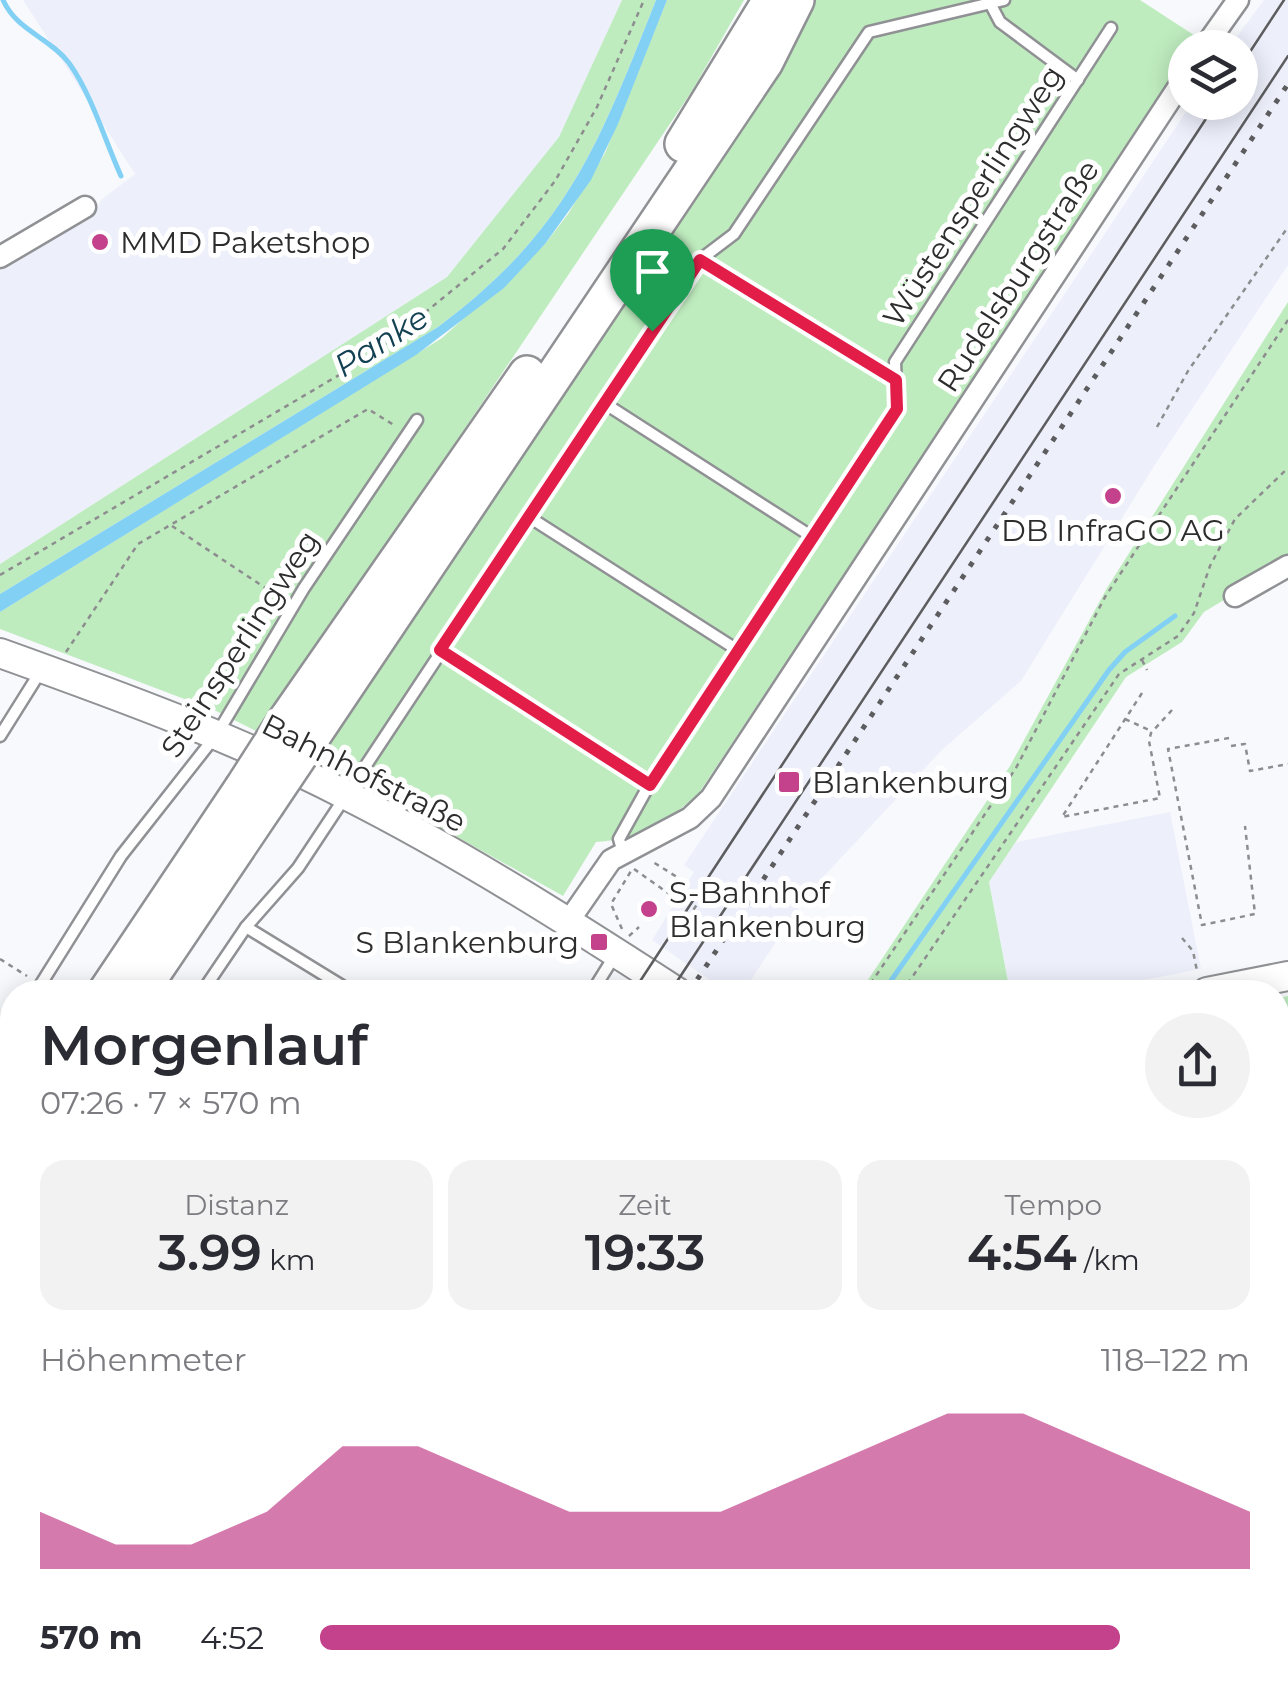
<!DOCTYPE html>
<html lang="de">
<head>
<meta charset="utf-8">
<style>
	:root { --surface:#fff; --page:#f2f2f3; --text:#2b2b33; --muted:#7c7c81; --accent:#c3428b }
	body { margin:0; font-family:Montserrat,sans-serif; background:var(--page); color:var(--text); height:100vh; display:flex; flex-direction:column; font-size:38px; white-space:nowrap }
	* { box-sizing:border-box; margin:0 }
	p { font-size:32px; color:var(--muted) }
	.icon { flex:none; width:55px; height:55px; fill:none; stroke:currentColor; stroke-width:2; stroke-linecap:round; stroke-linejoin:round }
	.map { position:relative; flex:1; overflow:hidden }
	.panel { position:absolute; left:0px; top:980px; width:1290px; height:718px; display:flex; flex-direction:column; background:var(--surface); border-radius:40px 40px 0 0; box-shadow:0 5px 25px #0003 }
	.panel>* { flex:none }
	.buttons { position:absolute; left:1168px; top:30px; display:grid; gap:20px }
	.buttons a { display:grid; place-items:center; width:90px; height:90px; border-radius:50%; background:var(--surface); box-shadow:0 5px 25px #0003; font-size:50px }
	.pin { position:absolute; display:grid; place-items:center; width:85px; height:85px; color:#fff; margin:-102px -42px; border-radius:50% 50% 50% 0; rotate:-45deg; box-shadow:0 0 10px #0007 }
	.pin .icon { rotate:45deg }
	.round { display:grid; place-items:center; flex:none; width:105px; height:105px; border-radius:52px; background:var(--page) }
	.overview { display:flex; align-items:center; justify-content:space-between; height:170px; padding:0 40px }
	h1 { font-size:55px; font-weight:600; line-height:75px }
	.figures { display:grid; grid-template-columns:repeat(3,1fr); gap:15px; height:170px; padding:10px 40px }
	.figures div { display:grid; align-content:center; border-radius:25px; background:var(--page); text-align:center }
	.figures b { font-size:50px; font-weight:600 }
	.figures small { font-size:28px; font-weight:400 }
	.figures p { font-size:28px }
	.chart { height:280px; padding:20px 40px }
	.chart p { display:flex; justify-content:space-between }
	.chart svg { width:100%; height:180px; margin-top:10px; fill:var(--accent); opacity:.7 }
	ul { padding:0 40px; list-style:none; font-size:32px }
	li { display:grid; grid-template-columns:160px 120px 1fr; align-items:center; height:75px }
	li i { height:25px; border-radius:12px; background:var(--accent) }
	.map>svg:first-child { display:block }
</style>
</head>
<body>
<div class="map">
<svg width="1288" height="1696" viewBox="0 0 1288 1696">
	<rect width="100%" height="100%" fill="#f8f9fc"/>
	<!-- built -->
	<g fill="#edf0fb">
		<path d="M23 0H622L560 137 447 277 0 564V270L96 213 101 200 135 174Z"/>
		<path d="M1264 0H1288V265L1156 463 1021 681 942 750 810 891 743 992H727L652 940 694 872 684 865 1192 103 1240 102V48L1229 47Z"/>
		<path d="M1170 812 1201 969 1081 992H1010L989 882 1016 842Z"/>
		<path d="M189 1685H262L255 1696H182Z"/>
	</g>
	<!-- green -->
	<g fill="#bfecbf">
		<path d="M622 0H656C599 144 567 231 438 327L0 594V564L447 277 559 137Z"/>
		<path d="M667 0H744L692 91 260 733 216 711 0 629V612L442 338 545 244 568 214 605 153Z"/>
		<path d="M805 0H1140L1200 39 1194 47 1185 48V60L699 793C664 824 644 839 596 842L563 896 317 759Z"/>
		<path d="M1288 302V561L1204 612 1182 642 1126 677 989 882 1010 992H860L1010 766 1107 588Z"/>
		<path d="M1288 996V1696H255L262 1685H1278V998Z"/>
	</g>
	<!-- water -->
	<path fill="#83d0f5" d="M656 0H667L618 124 591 180 545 244 504 288 416 355 0 612V594L438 327C567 231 599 144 656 0Z"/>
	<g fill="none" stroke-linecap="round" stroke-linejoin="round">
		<!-- stream -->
		<g stroke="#83d0f5" stroke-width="5">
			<path d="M3 0C17 31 49 37 69 63 92 95 105 141 121 176"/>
			<path d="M883 992 1109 670 1125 652 1175 616"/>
			<path d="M1278 1297 1288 1279"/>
			<path d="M0 1688 13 1685"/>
			<path d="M84 1696 125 1685"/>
		</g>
		<!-- lane casing -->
		<g stroke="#909194" stroke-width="15">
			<g id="lane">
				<path d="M991 5 1000 22 1078 80"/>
				<path d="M701 259 896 380"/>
				<path d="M604 403 814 538"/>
				<path d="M529 517 739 651"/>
				<path d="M440 651 649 785"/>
				<path d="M0 736 42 669"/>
				<path d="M623 853 619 839 649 785 897 409 895 362 1111 28"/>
				<path d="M246 927 352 992"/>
				<path d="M36 992 121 856 217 734 304 588 417 420"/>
				<path d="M202 992 246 927 298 868 701 259 734 234 869 32 1004 0"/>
				<path d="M592 992 615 955"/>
				<path d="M0 1047 12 1028"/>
				<path d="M1278 1095 1288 1093"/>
				<path d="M1278 1111 1288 1168"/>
				<path d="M1278 1247 1288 1244"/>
				<path d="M1278 1262 1288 1251"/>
				<path d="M0 1306 12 1287"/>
				<path d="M1278 1320 1288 1303"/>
				<path d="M0 1347 12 1355"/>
				<path d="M1278 1414 1288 1421"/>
				<path d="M1278 1604 1288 1611"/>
				<path d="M0 1676 12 1674"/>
				<path d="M543 1685 560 1696"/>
				<path d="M1103 1685 1120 1696"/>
				<path d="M373 1696 396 1685"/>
				<path d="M905 1696 911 1685"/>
			</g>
		</g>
		<!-- street casing -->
		<g stroke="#909194" stroke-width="25">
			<g id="street">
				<path d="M1204 48 1238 0"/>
				<path d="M0 257 85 207"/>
				<path d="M1235 596 1288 566"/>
				<path d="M568 922 611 860 690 818 711 798 1185 77"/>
			</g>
		</g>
		<!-- secondary casing -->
		<g stroke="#909194" stroke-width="32">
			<g id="secondary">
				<path d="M0 653C117 695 233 737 344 794 459 852 569 922 677 992"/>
				<path d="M1207 992 1288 976"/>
			</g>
		</g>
		<!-- highway casing -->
		<g stroke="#909194" stroke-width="40">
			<g id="highway">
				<path d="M683 144 771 0"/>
				<path d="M287 719 527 374"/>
				<path d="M313 735 765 62 796 0"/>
				<path d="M106 992 242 789"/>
				<path d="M140 992 266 805"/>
				<path d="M0 1151 12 1133"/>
				<path d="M0 1202 12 1183"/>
			</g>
		</g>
		<!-- path -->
		<g stroke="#8d8d8f" stroke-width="2.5" stroke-dasharray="5 5" stroke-linecap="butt">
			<path d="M1157 427 1188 371 1288 227"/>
			<path d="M172 526 282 599"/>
			<path d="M0 575 373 355 503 249 555 181 597 107 644 0"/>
			<path d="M66 652 138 544 368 409 394 425"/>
			<path d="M1142 660 1147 670"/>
			<path d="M1142 693 1062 817 1160 798 1149 741 1151 733 1172 710"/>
			<path d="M1125 719 1149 730"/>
			<path d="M1229 738 1168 749 1202 925 1255 914 1245 826"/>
			<path d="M1231 746 1245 744 1250 771 1288 764"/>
			<path d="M634 869 675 898 685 882 653 862"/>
			<path d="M704 887 727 902"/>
			<path d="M688 918 707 889"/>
			<path d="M622 929 611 904 631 871"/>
			<path d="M629 936 639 927"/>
			<path d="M1182 938 1193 951 1197 971"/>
			<path d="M0 959 27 976"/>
			<path d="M865 992 1016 768 1105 597 1288 320"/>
			<path d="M902 992 1119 674 1178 636 1194 613 1210 566 1235 519 1288 468"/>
			<path d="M1153 992 1187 986"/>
			<path d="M0 1540 12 1548"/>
		</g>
		<!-- lane -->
		<use href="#lane" stroke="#fff" stroke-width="10"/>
		<!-- street -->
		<use href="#street" stroke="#fff" stroke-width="20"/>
		<!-- secondary -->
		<use href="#secondary" stroke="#fff" stroke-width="28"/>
		<!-- highway -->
		<use href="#highway" stroke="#fff" stroke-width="35"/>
		<!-- tram -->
		<g stroke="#5d5d5f" stroke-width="2.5">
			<path d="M1240 67 1284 0"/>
			<path d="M633 992 1217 102"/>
			<path d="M670 992 1288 56"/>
			<path d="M206 1696 214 1685"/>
		</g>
		<!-- rail -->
		<g stroke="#5d5d5f" stroke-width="5" stroke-dasharray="5 10" stroke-linecap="butt">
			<path d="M689 992 1288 84"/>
			<path d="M227 1696 235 1685"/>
		</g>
		<!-- highway-bridge casing -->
		<g stroke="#909194" stroke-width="40" stroke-linecap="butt">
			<g id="highway-bridge">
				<path d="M242 789 287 719"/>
				<path d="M266 805 313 735"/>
			</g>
		</g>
		<!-- highway-bridge -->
		<use href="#highway-bridge" stroke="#fff" stroke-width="35"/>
	</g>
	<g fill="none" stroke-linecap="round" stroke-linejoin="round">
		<!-- route casing -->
		<g stroke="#fff" stroke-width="20">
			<path id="route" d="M700 260 896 380 897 409 650 785 440 650Z"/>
		</g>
		<!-- route -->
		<use href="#route" stroke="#e11d48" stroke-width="12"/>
	</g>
	<!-- markers -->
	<g fill="#c3428b" stroke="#fff" stroke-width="4">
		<circle cx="100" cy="242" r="10"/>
		<circle cx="1113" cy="496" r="10"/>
		<rect x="777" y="770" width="24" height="24" rx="5"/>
		<circle cx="649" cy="909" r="10"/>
		<rect x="589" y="932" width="20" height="20" rx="5"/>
	</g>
	<g text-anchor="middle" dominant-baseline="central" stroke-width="10" stroke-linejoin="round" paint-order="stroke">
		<!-- street labels -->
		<g font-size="30" fill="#2d2d2e" stroke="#fff">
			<text transform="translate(973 196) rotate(-57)">Wüstensperlingweg</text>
			<text transform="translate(1018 276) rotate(-57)">Rudelsburgstraße</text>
			<text transform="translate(240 644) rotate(-57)">Steinsperlingweg</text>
			<text transform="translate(364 773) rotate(27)">Bahnhofstraße</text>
		</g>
		<!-- poi labels -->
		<g font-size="30" fill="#2d2d2e" stroke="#fff" text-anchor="start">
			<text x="120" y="242">MMD Paketshop</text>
			<text x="1113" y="530" text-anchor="middle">DB InfraGO AG</text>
			<text x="812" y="782">Blankenburg</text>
			<text x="669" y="892">S-Bahnhof<tspan x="669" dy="34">Blankenburg</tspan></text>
			<text x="579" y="942" text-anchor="end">S Blankenburg</text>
		</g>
		<!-- water labels -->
		<g font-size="32" font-style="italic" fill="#134153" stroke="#fff">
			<text transform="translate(381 341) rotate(-32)">Panke</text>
		</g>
	</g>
</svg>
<div class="buttons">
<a><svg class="icon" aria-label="layers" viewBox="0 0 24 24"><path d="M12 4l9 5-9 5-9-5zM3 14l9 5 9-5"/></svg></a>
</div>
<div class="pin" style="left:652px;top:331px;background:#1e9e55"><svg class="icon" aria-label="arrive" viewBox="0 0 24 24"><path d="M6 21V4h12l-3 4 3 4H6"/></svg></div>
<section class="panel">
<div class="overview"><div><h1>Morgenlauf</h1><p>07:26 · 7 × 570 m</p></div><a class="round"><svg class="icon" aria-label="share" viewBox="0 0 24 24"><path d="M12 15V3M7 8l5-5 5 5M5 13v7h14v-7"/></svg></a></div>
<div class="figures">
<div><p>Distanz</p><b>3.99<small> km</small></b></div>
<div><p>Zeit</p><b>19:33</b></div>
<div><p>Tempo</p><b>4:54<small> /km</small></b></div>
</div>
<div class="chart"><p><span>Höhenmeter</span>118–122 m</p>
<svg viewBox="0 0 160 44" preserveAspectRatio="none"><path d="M0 44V30L10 38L20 38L30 30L40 14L50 14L60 22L70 30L80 30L90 30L100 22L110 14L120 6L130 6L140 14L150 22L160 30V44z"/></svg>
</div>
<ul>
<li><b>570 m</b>4:52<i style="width:86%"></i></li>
</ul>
</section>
</div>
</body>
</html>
